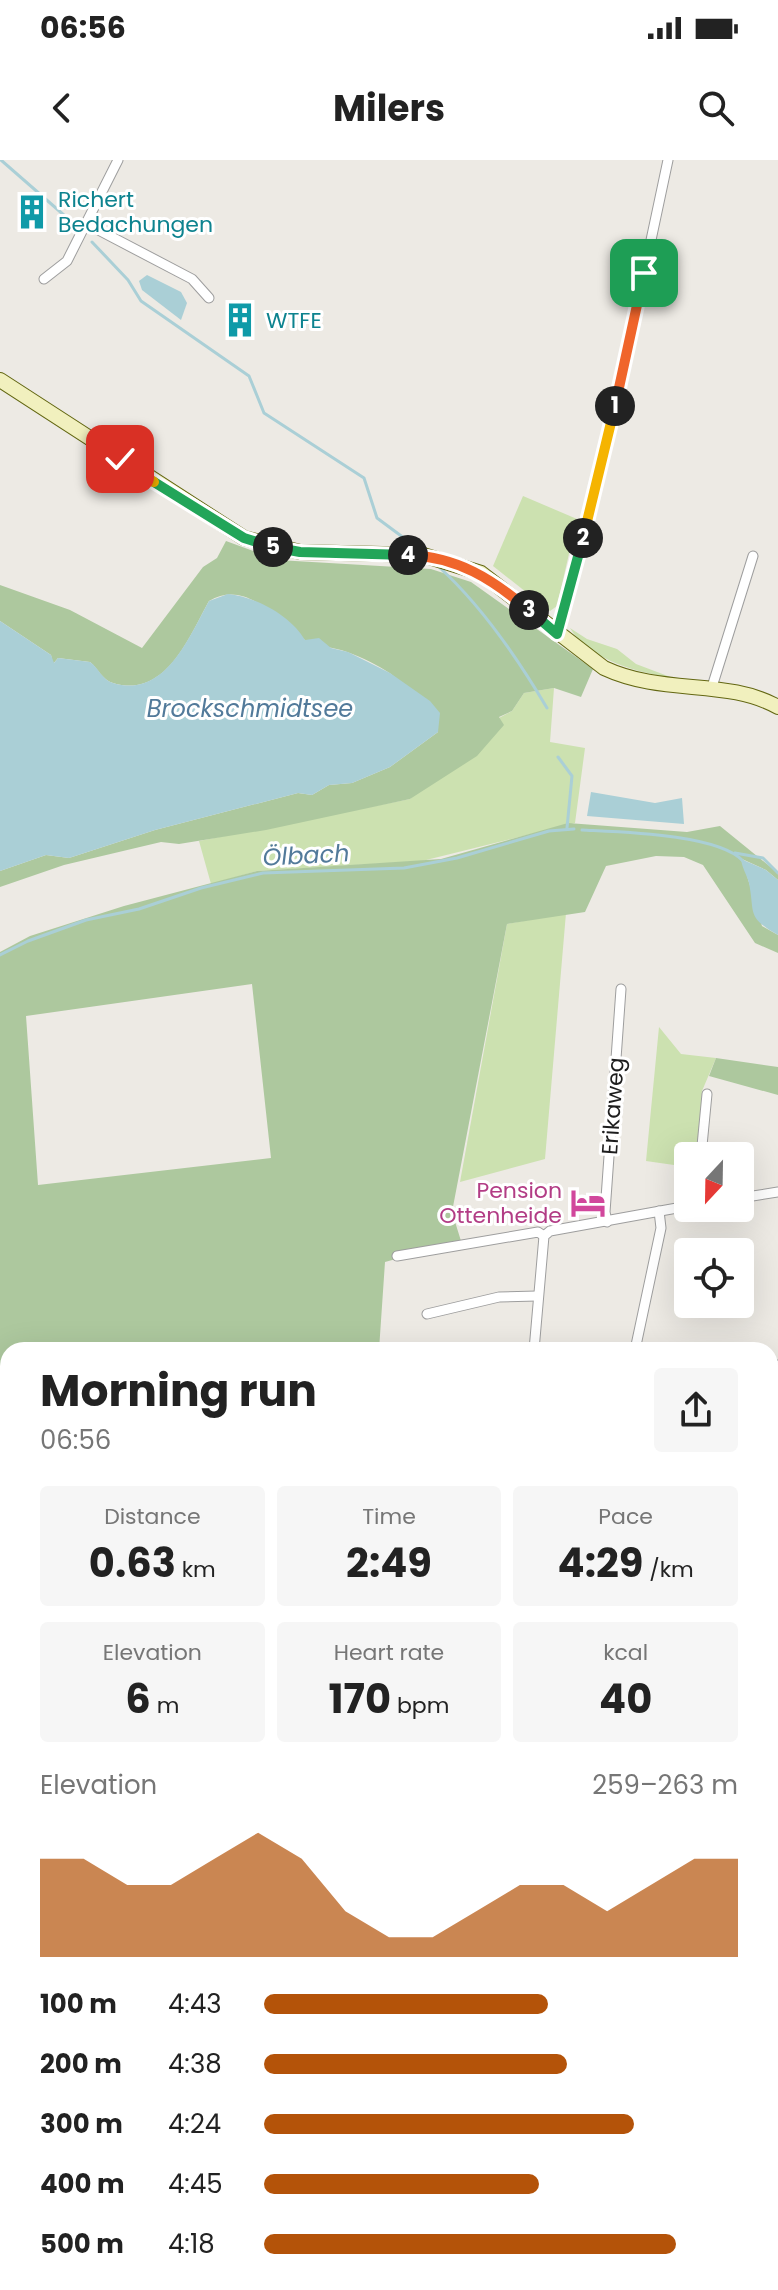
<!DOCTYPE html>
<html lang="en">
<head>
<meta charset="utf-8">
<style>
	:root { --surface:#fff; --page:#f6f6f6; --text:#222; --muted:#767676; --accent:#b45309 }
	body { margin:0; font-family:Poppins,sans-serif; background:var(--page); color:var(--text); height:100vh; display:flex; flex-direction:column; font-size:30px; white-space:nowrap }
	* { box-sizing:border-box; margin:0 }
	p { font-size:26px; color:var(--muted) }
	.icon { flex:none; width:44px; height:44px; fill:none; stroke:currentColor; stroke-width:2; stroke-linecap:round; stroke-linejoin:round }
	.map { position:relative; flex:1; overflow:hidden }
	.side { position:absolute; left:0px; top:1182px; width:778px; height:948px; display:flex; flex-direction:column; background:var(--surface); border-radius:24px 24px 0 0; box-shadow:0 8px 32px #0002 }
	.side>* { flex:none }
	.needle { width:52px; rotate:202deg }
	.fabs { position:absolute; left:674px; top:982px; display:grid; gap:16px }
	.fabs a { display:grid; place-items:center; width:80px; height:80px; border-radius:8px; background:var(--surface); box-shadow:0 8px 32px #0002; font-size:40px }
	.pin { position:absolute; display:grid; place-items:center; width:68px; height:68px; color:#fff; margin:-34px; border-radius:16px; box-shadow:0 4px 12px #0006 }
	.km { position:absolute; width:40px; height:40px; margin:-20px; border-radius:50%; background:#222; color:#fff; font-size:22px; line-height:40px; text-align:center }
	.round { display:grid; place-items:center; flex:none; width:84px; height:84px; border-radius:8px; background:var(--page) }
	.head { display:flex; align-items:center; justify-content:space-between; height:136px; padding:0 40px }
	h1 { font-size:44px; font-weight:700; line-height:60px }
	.figures { display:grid; grid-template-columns:repeat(3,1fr); gap:12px; height:136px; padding:8px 40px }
	.figures div { display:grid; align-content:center; border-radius:8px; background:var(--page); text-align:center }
	.figures b { font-size:40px; font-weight:700 }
	.figures small { font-size:22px; font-weight:400 }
	.figures p { font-size:22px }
	.chart { height:224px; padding:16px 40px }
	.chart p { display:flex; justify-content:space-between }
	.chart svg { width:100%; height:144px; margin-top:8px; fill:var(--accent); opacity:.7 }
	ul { padding:0 40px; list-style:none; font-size:26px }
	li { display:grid; grid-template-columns:128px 96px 1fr; align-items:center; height:60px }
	li i { height:20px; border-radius:10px; background:var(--accent) }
	.status { display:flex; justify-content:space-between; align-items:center; height:56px; padding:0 40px; background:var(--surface); direction:ltr }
	.status svg { height:22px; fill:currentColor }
	header { display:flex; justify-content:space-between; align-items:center; height:104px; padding:0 40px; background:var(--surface); font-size:36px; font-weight:700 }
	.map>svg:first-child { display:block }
</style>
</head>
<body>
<div class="status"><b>06:56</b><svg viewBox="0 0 49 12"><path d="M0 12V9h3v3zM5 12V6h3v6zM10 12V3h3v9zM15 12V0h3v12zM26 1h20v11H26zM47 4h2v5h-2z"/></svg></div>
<header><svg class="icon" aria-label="back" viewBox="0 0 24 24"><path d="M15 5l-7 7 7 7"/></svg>Milers<svg class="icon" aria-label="search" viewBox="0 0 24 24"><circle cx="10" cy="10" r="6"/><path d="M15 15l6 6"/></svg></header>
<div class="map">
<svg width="778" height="2130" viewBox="0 0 778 2130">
	<rect width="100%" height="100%" fill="#edeae4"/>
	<!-- grass -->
	<g fill="#cce1b0">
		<path d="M523 336 577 359 557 446 550 451 493 406Z"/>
		<path d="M570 468 587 479 617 489 636 504 673 518C640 513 588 500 570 468Z"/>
		<path d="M554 528 550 582 585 588 575 663 422 701 257 711 211 724 199 681 410 639 499 558 512 551 524 533Z"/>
		<path d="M566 753 545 999 460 1022 507 764Z"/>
		<path d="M659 867 681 894 716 898 702 931 699 996H688V1007L646 1001Z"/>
		<path d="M0 1794 8 1796V2102L0 2092Z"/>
		<path d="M23 2122H255L249 2130H22Z"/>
		<path d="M261 2122H351L347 2130H270Z"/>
	</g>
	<!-- forest -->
	<g fill="#adc89e" fill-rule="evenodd">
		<path d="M226 381 278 400 431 409 471 422 593 509 581 537 554 528 524 533 512 551 499 557 504 565 477 596 410 639 266 670 179 684 161 682 64 705 0 727V711L46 695 69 698 155 670 298 633 312 635 329 625 352 623 390 607 438 572C424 553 410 528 391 514 378 505 361 497 347 492 334 487 317 487 305 480 277 462 248 418 209 441 189 477 166 539 113 523 102 520 98 508 90 502L58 498 53 504 51 495 0 461V425L70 450 142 488 203 407 217 398Z"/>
		<path d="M568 663 687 672 720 666 778 713V720L766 710 742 699 762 766 778 775V793L755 783 703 705 684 697 656 696 606 706 585 752 507 764 452 1052 461 1081 385 1102 379 1190H8V1622L0 1610V792L30 776 124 746 257 711 441 699ZM252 824 271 998 38 1025 26 856Z"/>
		<path d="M716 898 778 907V935L709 916Z"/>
		<path d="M770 1869 778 1874V2013L770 2019Z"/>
		<path d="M778 2089V2130H464L468 2122H770V2094Z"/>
	</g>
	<!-- park -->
	<path fill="#c6f2c6" d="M770 1546 778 1547V1611L770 1620Z"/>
	<!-- pitch -->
	<path fill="#8bd3b2" d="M778 1731V1874L770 1869V1740Z"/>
	<!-- water -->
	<g fill="#aacfd6">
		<path d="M147 115 181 132 187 143 181 160 142 130 139 121Z"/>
		<path d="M228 434C257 437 291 456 305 480L319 478 331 488 348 492 390 513 430 541 440 553 438 572 390 607 352 623 329 625 312 635 298 633 155 670 69 698 46 695 0 711V461L51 495 54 503 58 498 90 502C99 508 102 520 113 523 165 539 189 477 209 441Z"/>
		<path d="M591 632 655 643 682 638 684 664 587 656Z"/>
		<path d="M741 699 766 710 778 720V775C746 757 755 753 749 723 747 715 742 708 741 699Z"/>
		<path d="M778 2013V2089L770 2094V2019Z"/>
	</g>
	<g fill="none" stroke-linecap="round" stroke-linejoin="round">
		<!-- stream -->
		<g stroke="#aacfd6" stroke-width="3">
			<path d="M1 0 73 63"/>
			<path d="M92 82 128 120 141 141 249 216 264 253 364 318 377 358 408 381"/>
			<path d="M439 407C482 446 518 499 547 548"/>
			<path d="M558 597 572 616 567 668"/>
			<path d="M582 670C620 672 718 674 743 701"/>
			<path d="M735 693 763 698 778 713"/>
			<path d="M0 795 28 781 86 760 139 749 201 728 263 713 404 708 457 698 549 671 574 669"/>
			<path d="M627 2124 629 2122"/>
		</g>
		<!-- minor casing -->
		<g stroke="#9e9e9e" stroke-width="11">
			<g id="minor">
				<path d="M87 64 192 119 209 138"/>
				<path d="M44 119 67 101 118 0"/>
				<path d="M557 474 620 226 668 0"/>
				<path d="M711 530 753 396"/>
				<path d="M701 996 707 934"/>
				<path d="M740 1038 778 1032"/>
				<path d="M607 1062 605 1052 621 829"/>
				<path d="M397 1096 538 1072 544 1076"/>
				<path d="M427 1154 499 1137 537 1136"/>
				<path d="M534 1190 544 1076 550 1071 688 1046"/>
				<path d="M635 1190 661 1068 659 1051"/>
				<path d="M770 1220 778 1205"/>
				<path d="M770 1369 778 1366"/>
				<path d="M770 1489 778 1488"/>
				<path d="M0 1635 8 1632"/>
				<path d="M770 1721 778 1712"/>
			</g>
		</g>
		<!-- secondary casing -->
		<g stroke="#636712" stroke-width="16">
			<path id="secondary" d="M0 220 244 378 300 392 423 395 481 413 604 508C664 536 726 518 778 547"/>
		</g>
		<!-- minor -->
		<use href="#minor" stroke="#fff" stroke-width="9"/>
		<!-- secondary -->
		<use href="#secondary" stroke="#f1f0be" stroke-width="14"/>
	</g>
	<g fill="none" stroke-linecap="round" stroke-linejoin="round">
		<!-- split-1 casing -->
		<g stroke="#fff" stroke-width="16">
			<path id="split-1" d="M615 246 644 113"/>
		</g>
		<!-- split-2 casing -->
		<g stroke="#fff" stroke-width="16">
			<path id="split-2" d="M583 378 615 246"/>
		</g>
		<!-- split-3 casing -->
		<g stroke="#fff" stroke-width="16">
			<path id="split-3" d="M529 450 557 474 583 378"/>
		</g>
		<!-- split-4 casing -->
		<g stroke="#fff" stroke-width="16">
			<path id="split-4" d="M408 395C458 397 492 419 529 450"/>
		</g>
		<!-- split-5 casing -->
		<g stroke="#fff" stroke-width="16">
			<path id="split-5" d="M273 387 300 392 408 395"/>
		</g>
		<!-- split-6 casing -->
		<g stroke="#fff" stroke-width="16">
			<path id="split-6" d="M154 322 244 378 273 387"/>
		</g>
		<!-- split-7 casing -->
		<g stroke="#fff" stroke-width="16">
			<path id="split-7" d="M120 299 154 322"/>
		</g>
		<!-- split-1 -->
		<use href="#split-1" stroke="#f0652b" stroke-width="10"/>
		<!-- split-2 -->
		<use href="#split-2" stroke="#f5b400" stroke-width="10"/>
		<!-- split-3 -->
		<use href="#split-3" stroke="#22a559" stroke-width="10"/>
		<!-- split-4 -->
		<use href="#split-4" stroke="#f0652b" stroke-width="10"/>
		<!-- split-5 -->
		<use href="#split-5" stroke="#22a559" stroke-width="10"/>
		<!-- split-6 -->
		<use href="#split-6" stroke="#22a559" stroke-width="10"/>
		<!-- split-7 -->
		<use href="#split-7" stroke="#f5b400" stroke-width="10"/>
	</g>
	<!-- icons -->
	<defs>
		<g id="building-bare" transform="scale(2.76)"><path d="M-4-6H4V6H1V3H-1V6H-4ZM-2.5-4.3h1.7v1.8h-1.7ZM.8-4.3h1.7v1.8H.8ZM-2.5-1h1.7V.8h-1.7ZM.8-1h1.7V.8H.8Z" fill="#0f9aa8" stroke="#fff" stroke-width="2.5" paint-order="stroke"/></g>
		<g id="hotel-bare" transform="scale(2.76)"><path d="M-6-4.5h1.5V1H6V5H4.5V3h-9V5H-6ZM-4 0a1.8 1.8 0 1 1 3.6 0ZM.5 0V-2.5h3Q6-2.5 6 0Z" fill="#d1479c" stroke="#fff" stroke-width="2.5" paint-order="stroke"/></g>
	</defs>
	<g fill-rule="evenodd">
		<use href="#building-bare" x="32" y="52"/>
		<use href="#building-bare" x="240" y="160"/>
		<use href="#hotel-bare" x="588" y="1043"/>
	</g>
	<g text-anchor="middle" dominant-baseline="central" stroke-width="6" stroke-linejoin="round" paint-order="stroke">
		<!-- culture labels -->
		<g font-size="22" fill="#0d838f" stroke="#fff" text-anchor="start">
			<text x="58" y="39">Richert<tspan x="58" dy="25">Bedachungen</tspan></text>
			<text x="266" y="160">WTFE</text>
		</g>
		<!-- street labels -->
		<g font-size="22" fill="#1d1d1d" stroke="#fff">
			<text transform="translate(613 946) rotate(-86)">Erikaweg</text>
		</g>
		<!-- hotel labels -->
		<g font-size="22" fill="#b23c85" stroke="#fff" text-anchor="end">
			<text x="562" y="1030">Pension<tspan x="562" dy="25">Ottenheide</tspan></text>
		</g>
		<!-- water labels -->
		<g font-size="24" font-style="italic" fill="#527a9a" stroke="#fff">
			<text x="250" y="548">Brockschmidtsee</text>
			<text transform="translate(306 695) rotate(-3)">Ölbach</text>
		</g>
	</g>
</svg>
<div class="fabs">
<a><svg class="needle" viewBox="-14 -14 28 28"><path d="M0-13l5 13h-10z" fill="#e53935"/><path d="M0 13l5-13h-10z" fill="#767676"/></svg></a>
<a><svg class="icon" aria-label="locate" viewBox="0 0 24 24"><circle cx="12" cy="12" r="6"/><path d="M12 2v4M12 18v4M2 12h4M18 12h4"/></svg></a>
</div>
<div class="pin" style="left:644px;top:113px;background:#1e9e55"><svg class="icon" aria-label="arrive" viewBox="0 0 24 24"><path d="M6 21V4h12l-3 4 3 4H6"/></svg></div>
<div class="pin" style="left:120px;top:299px;background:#d93025"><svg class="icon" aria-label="check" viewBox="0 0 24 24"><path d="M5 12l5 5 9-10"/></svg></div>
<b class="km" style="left:615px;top:246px">1</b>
<b class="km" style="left:583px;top:378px">2</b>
<b class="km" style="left:529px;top:450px">3</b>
<b class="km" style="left:408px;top:395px">4</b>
<b class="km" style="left:273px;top:387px">5</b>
<section class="side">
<div class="head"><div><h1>Morning run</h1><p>06:56</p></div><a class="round"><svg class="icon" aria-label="share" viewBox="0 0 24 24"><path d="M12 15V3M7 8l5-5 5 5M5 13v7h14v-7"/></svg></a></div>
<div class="figures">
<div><p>Distance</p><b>0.63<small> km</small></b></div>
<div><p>Time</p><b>2:49</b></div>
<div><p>Pace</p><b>4:29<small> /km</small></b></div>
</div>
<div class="figures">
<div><p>Elevation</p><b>6<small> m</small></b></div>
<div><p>Heart rate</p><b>170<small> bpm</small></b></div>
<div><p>kcal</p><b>40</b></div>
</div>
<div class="chart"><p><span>Elevation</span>259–263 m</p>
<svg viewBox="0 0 160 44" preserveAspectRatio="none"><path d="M0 44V14L10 14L20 22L30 22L40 14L50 6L60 14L70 30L80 38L90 38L100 30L110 22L120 22L130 30L140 22L150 14L160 14V44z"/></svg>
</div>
<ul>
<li><b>100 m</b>4:43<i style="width:60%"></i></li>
<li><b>200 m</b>4:38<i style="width:64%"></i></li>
<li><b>300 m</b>4:24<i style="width:78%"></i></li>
<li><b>400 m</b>4:45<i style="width:58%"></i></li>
<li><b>500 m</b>4:18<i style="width:87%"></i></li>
</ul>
</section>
</div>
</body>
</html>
